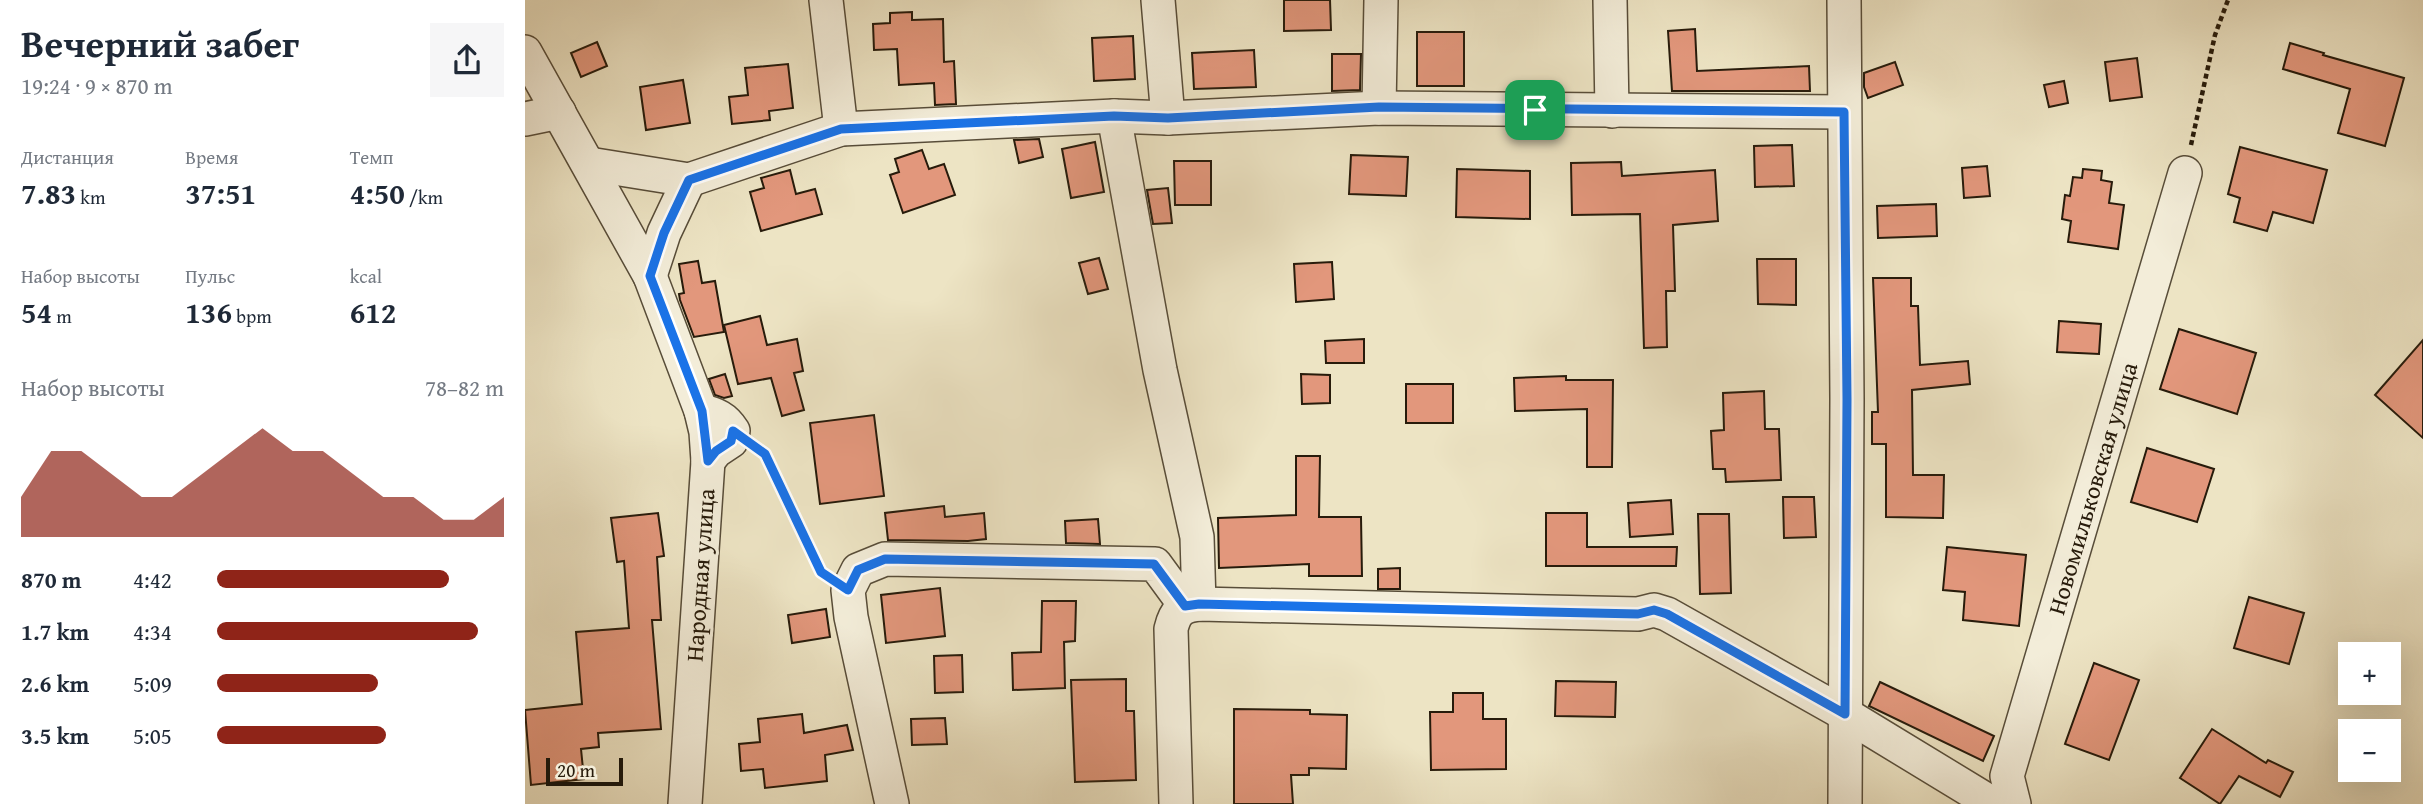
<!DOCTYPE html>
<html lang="ru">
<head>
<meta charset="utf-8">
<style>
	:root { --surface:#fff; --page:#f6f6f7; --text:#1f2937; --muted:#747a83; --accent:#8f2418 }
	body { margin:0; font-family:"Gentium Book Plus",serif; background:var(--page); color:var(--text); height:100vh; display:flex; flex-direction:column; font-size:26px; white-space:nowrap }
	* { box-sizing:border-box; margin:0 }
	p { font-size:23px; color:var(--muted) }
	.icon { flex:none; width:38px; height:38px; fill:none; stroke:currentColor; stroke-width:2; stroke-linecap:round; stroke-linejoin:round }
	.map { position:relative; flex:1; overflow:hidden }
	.drawer { display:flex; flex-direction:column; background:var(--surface); width:525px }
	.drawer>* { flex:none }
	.buttons { position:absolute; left:1813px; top:642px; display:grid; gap:14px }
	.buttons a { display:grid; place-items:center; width:63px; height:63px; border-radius:0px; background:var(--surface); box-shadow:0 7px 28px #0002; font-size:35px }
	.scale { position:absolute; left:21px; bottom:18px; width:77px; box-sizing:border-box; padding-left:7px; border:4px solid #271b0b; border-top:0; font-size:19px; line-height:24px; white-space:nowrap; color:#271b0b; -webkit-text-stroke:5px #f3edd9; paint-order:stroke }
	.pin { position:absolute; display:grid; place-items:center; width:60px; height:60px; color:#fff; margin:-30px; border-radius:14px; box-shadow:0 4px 10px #0006 }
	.round { display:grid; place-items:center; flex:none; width:74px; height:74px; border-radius:0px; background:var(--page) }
	.head { display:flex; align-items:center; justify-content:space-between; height:119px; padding:0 21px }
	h1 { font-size:38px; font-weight:800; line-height:52px }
	.metrics { display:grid; grid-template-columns:repeat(3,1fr); gap:10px; height:119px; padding:7px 21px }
	.metrics div { display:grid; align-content:center }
	.metrics b { font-size:30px; font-weight:800 }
	.metrics small { font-size:19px; font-weight:400 }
	.metrics p { font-size:19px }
	.chart { height:196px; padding:14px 21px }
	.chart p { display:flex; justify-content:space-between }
	.chart svg { width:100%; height:126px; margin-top:7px; fill:var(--accent); opacity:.7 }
	ul { padding:0 21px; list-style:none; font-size:23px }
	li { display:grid; grid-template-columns:112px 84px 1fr; align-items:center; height:52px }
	li i { height:18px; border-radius:9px; background:var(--accent) }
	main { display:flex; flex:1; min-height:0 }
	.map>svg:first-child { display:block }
</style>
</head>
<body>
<main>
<section class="drawer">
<div class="head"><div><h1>Вечерний забег</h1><p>19:24 · 9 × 870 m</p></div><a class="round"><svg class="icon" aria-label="share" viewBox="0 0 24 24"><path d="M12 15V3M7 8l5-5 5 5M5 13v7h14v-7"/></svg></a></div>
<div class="metrics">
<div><p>Дистанция</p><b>7.83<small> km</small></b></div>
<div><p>Время</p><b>37:51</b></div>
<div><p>Темп</p><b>4:50<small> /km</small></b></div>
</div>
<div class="metrics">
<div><p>Набор высоты</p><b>54<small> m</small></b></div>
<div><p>Пульс</p><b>136<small> bpm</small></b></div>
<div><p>kcal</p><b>612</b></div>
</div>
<div class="chart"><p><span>Набор высоты</span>78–82 m</p>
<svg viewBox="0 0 160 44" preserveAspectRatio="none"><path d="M0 44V30L10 14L20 14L30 22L40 30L50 30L60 22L70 14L80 6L90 14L100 14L110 22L120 30L130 30L140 38L150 38L160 30V44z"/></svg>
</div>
<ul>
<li><b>870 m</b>4:42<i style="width:81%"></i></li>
<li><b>1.7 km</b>4:34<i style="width:91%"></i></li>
<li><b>2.6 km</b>5:09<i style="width:56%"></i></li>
<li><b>3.5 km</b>5:05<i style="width:59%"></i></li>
</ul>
</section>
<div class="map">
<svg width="1898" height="804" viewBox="0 0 1898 804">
	<rect width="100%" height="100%" fill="#ede4c4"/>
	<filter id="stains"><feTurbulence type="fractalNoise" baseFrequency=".00286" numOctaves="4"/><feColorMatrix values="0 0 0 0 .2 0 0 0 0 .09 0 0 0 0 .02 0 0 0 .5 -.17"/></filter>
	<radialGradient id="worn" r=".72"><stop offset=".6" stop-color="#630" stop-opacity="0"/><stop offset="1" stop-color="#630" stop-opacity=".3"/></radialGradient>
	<!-- building -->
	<g fill="#e2977c" stroke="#271b0b" stroke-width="2">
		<path d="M759 0H805L806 30 759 31Z"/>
		<path d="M387 12V20L418 19 419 62 429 61 431 104 410 105 409 83 374 85 372 49 349 50 348 24 365 23V13Z"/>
		<path d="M1170 29 1172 71 1284 66 1285 91H1147L1143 31Z"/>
		<rect x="892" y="32" width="47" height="54"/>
		<path d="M608 36 610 79 569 81 567 38Z"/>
		<path d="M72 42 82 66 56 77 46 53Z"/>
		<path d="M1765 43 1799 53 1798 55 1879 78 1860 146 1813 133 1825 89 1758 69Z"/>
		<path d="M729 50 731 87 669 89 667 53Z"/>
		<path d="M807 54H836L835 90 807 91Z"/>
		<path d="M1612 58 1617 97 1585 101 1580 62Z"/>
		<path d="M1370 62 1378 85 1343 98 1339 87V73Z"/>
		<path d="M263 64 268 108 244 111 245 120 207 124 204 97 223 95 220 68Z"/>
		<path d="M158 80 165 123 121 130 115 87Z"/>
		<path d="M1539 81 1543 103 1524 107 1519 85Z"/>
		<path d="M514 139 518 157 494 163 489 140Z"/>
		<path d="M570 142 579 192 546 198 537 149Z"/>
		<path d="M1267 145 1269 186 1230 187 1229 146Z"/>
		<path d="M1715 147 1802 170 1788 223 1748 212 1742 231 1709 222 1715 198 1703 194Z"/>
		<path d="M397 150 404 169 419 164 430 195 378 213 365 175 374 172 370 159Z"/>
		<path d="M826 155 883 157 881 196 824 194Z"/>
		<path d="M649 161H686V205H650Z"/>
		<path d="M1096 162 1097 176 1190 170 1193 221 1148 225 1150 291H1141L1142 347 1119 348 1115 214 1047 215 1046 163Z"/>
		<path d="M1462 166 1465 196 1439 198 1437 168Z"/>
		<path d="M932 169 1005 171V219L931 217Z"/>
		<path d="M1558 169 1577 171 1576 180 1587 182 1584 203 1599 205 1593 249 1543 242 1546 221 1537 219 1540 195 1545 196 1548 177 1557 178Z"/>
		<path d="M265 170 271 194 290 189 297 214 236 231 225 192 239 188 236 178Z"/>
		<path d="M643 188 647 223 628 224 622 190Z"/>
		<path d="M1411 204 1412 236 1353 238 1352 206Z"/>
		<path d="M574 258 583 289 563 294 554 263Z"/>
		<path d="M1232 259H1271V305L1233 304Z"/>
		<path d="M173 261 177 283 190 281 199 332 169 337 155 300 154 294 159 293 154 264Z"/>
		<path d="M807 262 809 299 771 302 769 264Z"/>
		<path d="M1348 278H1386V306H1393L1395 365 1443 361 1445 384 1387 390 1388 475H1419L1418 518 1361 517V444H1347V412H1353Z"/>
		<path d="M235 316 242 345 272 339 278 371 269 373 279 410 257 416 246 378 213 384 199 325Z"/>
		<path d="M1534 321 1576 324 1574 354 1532 352Z"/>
		<path d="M1654 329 1731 353 1712 414 1635 389Z"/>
		<path d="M839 339V363H801L800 341Z"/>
		<path d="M1898 340V438L1850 395Z"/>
		<path d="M200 374 207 396 199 398 190 395 184 379Z"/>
		<path d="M776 374 805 375V403L777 404Z"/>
		<path d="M1041 376V380H1088L1087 467H1062V409L990 411 989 378Z"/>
		<rect x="881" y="384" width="47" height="39"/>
		<path d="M1239 391 1240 429H1254L1256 480 1201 482 1200 469H1188L1186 431 1199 430 1198 393Z"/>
		<path d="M349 415 359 496 295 504 285 423Z"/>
		<path d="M1622 448 1689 469 1672 522 1606 502Z"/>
		<path d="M771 456H795L794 517H836L837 576H784V564L694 568 693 518 771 515Z"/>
		<path d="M1258 497H1289L1291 537 1259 538Z"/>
		<path d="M1146 500 1148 534 1105 537 1103 503Z"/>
		<path d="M419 506 420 517 459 513 461 539 443 541 363 540 360 513Z"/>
		<path d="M133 513 139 556 132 557 136 620H127L136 729 73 733 74 747 56 749 59 779 6 785 0 710 57 704 51 632 104 628 99 561 92 562 86 518Z"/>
		<path d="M1021 513H1062V547H1152L1151 566H1021Z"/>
		<path d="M1173 514H1204L1206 593 1175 594Z"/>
		<path d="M573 519 575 544 541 543 540 521Z"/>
		<path d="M1422 547 1501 555 1494 626 1438 620 1440 592 1418 590Z"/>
		<path d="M875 568V589H853V569Z"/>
		<path d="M415 588 420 636 361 643 356 595Z"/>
		<path d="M1724 597 1779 613 1764 664 1709 648Z"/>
		<path d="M517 601H551L550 641 539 642 540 688 488 690 487 653 516 652Z"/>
		<path d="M301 609 305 637 267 643 263 615Z"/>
		<path d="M437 655 438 692 410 693 409 656Z"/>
		<path d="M1569 663 1614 680 1584 760 1540 744Z"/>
		<path d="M601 679V711H609L611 780 550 782 546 680Z"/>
		<path d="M1031 681 1091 682 1090 717 1030 716Z"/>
		<path d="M1355 682 1469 736 1458 761 1344 706Z"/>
		<path d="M928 693H958V719H981V769L906 770 905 712H928Z"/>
		<path d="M709 709 785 710V714L822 715 821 769 784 768V775H766L768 804H709Z"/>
		<path d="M277 714 279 733 322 725 328 750 300 755 302 781 240 788 238 769 216 771 214 744 235 742 233 719Z"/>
		<path d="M420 718 422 744 387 745 386 719Z"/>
		<path d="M1687 729 1741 763 1743 760 1768 772 1755 797 1714 776 1695 804 1655 778Z"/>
	</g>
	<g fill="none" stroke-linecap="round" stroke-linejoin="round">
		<!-- minor casing -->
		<g stroke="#584d39" stroke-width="36">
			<g id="minor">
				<path d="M301 0 316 129"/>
				<path d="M633 0 643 118"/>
				<path d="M1085 0 1087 111"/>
				<path d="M1319 0 1322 399 1320 804"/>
				<path d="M0 52 125 276 176 411 181 432 183 461 160 804"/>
				<path d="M854 108 856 0"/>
				<path d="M589 116 635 370 672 537 674 604"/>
				<path d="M0 119 34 112"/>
				<path d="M64 164 164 180 316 129 589 116 643 118 854 108 1319 112"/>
				<path d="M125 276 139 233 164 180"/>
				<path d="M176 411C191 414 200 418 208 431L206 441 191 451 183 461"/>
				<path d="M367 804 326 617 323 590 333 570 360 559 630 564 660 605"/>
				<path d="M651 804 646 629C650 612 656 606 674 604L1113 614 1129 610 1142 614 1320 714 1468 804"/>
				<path id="s1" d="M1489 804 1482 776 1660 173"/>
			</g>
		</g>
		<!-- path -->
		<g stroke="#271b0b" stroke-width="4.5" stroke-dasharray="5 3.5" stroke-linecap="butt">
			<path d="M1666 145 1690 35 1703 0"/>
			<path d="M232 448 240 454 296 572 299 574"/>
		</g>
		<!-- minor -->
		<use href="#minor" stroke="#f3edd9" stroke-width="33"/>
	</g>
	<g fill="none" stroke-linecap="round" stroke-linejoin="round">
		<!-- route casing -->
		<g stroke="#fff" stroke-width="14">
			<path id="route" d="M854 107 1319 112 1322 399 1320 714 1142 614 1129 610 1113 614 674 604 660 606 629 564 360 559 333 570 323 590 296 572 240 454 208 431 206 441 191 451 183 461 177 411 125 276 139 233 164 180 316 129 589 116 643 118Z"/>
		</g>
		<!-- route -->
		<use href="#route" stroke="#1a73e8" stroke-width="9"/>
	</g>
	<g text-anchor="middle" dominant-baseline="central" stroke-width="6" stroke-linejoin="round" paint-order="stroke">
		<!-- street labels -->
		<g font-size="24" fill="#271b0b" stroke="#f3edd9">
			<text stroke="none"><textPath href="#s1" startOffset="329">Новомильковская улица</textPath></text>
			<text transform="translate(175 575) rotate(-86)">Народная улица</text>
		</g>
	</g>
	<rect width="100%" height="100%" filter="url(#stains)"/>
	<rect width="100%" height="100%" fill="url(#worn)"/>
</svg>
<div class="buttons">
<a>+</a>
<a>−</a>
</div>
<div class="scale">20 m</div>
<div class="pin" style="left:1010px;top:110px;background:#1e9e55"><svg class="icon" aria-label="arrive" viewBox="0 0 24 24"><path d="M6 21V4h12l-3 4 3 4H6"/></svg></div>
</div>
</main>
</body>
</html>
